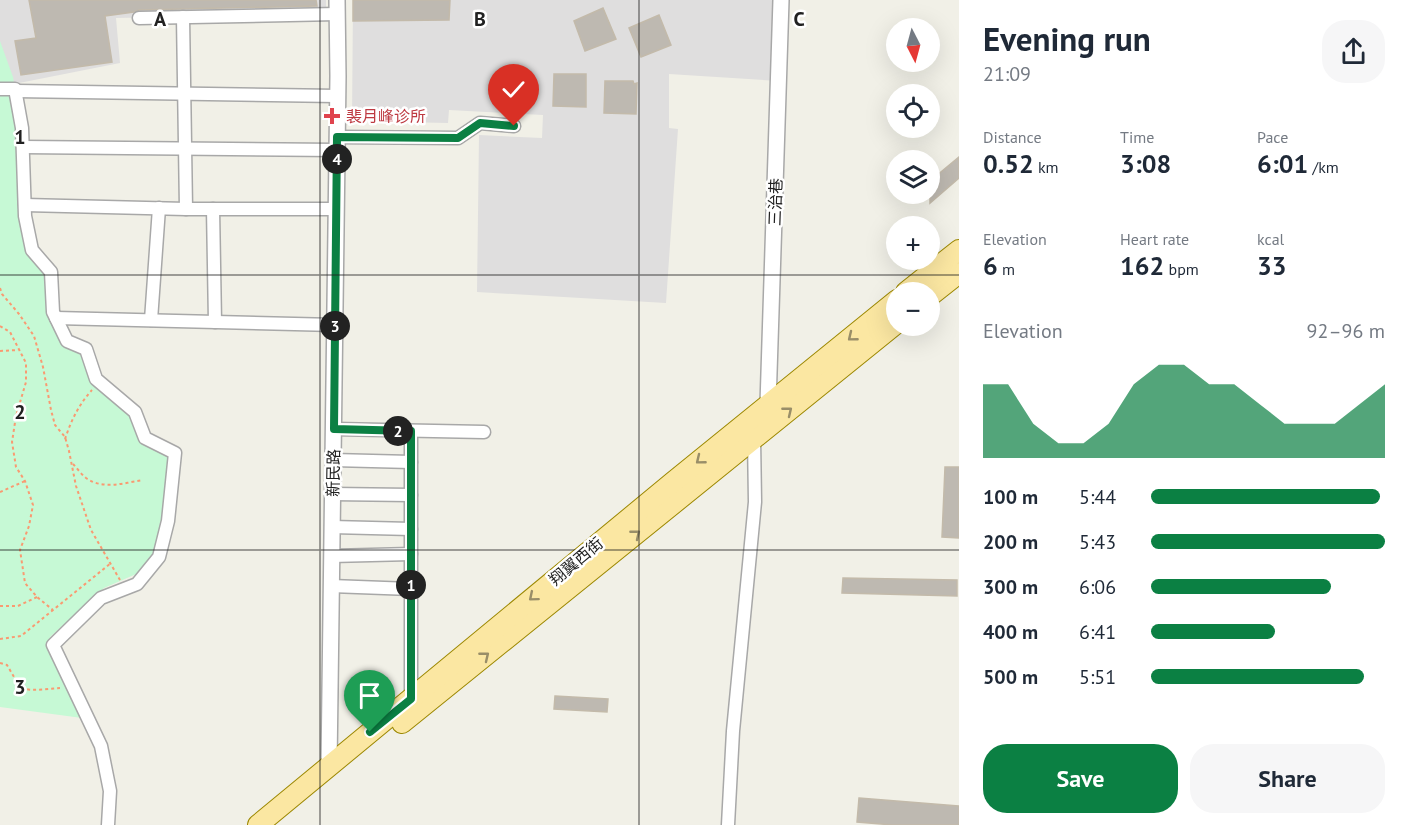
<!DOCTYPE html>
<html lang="en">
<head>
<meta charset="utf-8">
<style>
	:root { --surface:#fff; --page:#f6f6f7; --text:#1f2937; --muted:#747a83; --accent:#0b8043 }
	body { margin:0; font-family:"PT Sans","Noto Sans SC",sans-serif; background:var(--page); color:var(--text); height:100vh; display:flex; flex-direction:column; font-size:22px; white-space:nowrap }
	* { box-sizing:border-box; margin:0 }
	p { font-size:20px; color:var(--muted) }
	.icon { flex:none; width:33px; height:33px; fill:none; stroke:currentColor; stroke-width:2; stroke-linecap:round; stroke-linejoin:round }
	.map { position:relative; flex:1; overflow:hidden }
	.panel { display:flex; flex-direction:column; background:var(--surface); width:450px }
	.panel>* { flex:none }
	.needle { width:39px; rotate:174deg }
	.fabs { position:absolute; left:886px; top:18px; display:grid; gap:12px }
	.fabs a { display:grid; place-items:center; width:54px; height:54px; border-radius:50%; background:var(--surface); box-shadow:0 6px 24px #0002; font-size:30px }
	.pin { position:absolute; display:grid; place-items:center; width:51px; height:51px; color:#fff; margin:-62px -26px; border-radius:50% 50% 50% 0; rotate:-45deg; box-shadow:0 0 6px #0007 }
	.pin .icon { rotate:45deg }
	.km { position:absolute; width:30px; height:30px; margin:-15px; border-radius:50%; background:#222; color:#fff; font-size:16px; line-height:30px; text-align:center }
	.round { display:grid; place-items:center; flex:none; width:63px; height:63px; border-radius:24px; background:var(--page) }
	.head { display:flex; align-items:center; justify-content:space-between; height:102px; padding:0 24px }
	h1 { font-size:33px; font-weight:700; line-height:45px }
	.stats { display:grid; grid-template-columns:repeat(3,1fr); gap:9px; height:102px; padding:6px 24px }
	.stats div { display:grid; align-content:center }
	.stats b { font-size:26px; font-weight:700 }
	.stats small { font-size:16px; font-weight:400 }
	.stats p { font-size:16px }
	.chart { height:168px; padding:12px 24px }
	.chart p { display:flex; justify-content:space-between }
	.chart svg { width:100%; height:108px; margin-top:6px; fill:var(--accent); opacity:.7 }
	.button { display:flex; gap:12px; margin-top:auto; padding:12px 24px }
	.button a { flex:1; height:69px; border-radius:24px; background:var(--accent); color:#fff; font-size:24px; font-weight:700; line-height:69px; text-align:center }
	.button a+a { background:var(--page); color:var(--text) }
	ul { padding:0 24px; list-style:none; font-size:20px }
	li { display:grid; grid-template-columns:96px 72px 1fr; align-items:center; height:45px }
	li i { height:15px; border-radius:8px; background:var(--accent) }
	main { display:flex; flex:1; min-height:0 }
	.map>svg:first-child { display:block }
</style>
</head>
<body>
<main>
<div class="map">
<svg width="959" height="825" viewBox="0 0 959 825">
	<rect width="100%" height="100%" fill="#f1f0e7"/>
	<!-- residential -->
	<g fill="#dfdede">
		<path d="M0 0H326V14L116 18 120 63 14 84 0 43Z"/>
		<path d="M353 0H781L779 81 669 74V128L678 129 666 303 477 292 479 135 542 138 543 115 449 110 448 123 352 121Z"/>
	</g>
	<!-- park -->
	<path fill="#c6f9d5" d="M0 41 13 77 22 130 33 255 51 272 53 312 67 341 86 349 96 378 139 415 147 443 175 453 168 520 150 568 104 588 50 637 82 718 0 707Z"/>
	<!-- building -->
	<g fill="#beb9b1" stroke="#c3baaa" stroke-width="1.5">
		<path d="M29 0H316L317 6 139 10 134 12 105 16 112 62 21 75 15 41 36 38Z"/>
		<path d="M353 0H450L449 20 353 21Z"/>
		<path d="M603 8 616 39 585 51 574 21Z"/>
		<path d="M659 15 671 45 641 57 629 28Z"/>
		<path d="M554 74H586V107L553 106Z"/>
		<path d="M605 81H633L634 84 637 83 636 114 604 113Z"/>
		<path d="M959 157V178L930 203V181Z"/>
		<path d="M945 467H959V538L942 537Z"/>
		<path d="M843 578 957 580V596L842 593Z"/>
		<path d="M555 696 608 699 607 712 554 709Z"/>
		<path d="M859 798 959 806V825H893L857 822Z"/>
	</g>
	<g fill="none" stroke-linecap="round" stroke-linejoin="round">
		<!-- minor casing -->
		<g stroke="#a8a8a8" stroke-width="15">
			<g id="minor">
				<path d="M183 17 186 209"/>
				<path d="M139 18 337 14"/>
				<path d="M0 89H15L22 128 25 216 32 250 51 272 53 312 67 341 86 349 96 379 135 412 145 438 175 453 168 521 159 557 137 584 101 598 53 645 101 746 110 791 108 825"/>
				<path d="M16 91 337 96"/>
				<path d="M337 137 458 138 480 123 514 126"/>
				<path d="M23 147 337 150"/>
				<path d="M25 205 186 209H336"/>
				<path d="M213 209 215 322"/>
				<path d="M56 318 335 325"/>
				<path d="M151 320 159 208"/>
				<path d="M334 429 484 432"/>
				<path d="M333 460 411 462"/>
				<path d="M332 494 411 495"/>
				<path d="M332 527 411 529"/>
				<path d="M331 556 411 554"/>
				<path d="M331 586 411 589"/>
				<path d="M411 699V431"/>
				<path d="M728 825 733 731 755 502 754 438"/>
			</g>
		</g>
		<!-- tertiary casing -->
		<g stroke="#a8a8a8" stroke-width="18">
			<g id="tertiary">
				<path d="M768 404 781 0"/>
				<path d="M329 766 338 76 337 0"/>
			</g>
		</g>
		<!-- primary casing -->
		<g stroke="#9c8802" stroke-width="22">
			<g id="primary">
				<path d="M906 292 959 250"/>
				<path d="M930 296 959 273"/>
				<path d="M402 723 897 323"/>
				<path d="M258 825 673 482 897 300"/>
			</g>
		</g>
		<!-- path -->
		<g stroke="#f99a71" stroke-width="2" stroke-dasharray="3 3" stroke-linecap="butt">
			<path d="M0 288 2 294 19 314 34 336 43 367 51 410 55 425 65 437 69 451 76 486 91 530 120 580"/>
			<path d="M0 326 10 332 26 363V382L16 416 12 442 16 467 25 481 33 505 29 526 20 550 25 583 37 597 53 610"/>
			<path d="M0 351 18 350"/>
			<path d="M65 439C71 421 79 404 92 390"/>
			<path d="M73 464C77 468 81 474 86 478 103 490 124 483 143 480"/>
			<path d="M0 492 25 481"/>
			<path d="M0 606H18L37 597"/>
			<path d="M0 639 21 636 111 563"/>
			<path d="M0 663 7 665 14 677 17 687C31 692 46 689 60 688"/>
		</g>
		<!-- minor -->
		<use href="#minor" stroke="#fff" stroke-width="12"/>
		<!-- tertiary -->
		<use href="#tertiary" stroke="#fff" stroke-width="15"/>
		<!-- primary -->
		<use href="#primary" stroke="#fbe7a2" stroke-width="20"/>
	</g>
	<!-- one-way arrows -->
	<defs><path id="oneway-chevron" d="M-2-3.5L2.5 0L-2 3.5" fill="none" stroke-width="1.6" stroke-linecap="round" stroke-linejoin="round" transform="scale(1.5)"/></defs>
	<g stroke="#998e68">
		<use href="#oneway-chevron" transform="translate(852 337) rotate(141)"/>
		<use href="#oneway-chevron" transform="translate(788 411) rotate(-39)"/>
		<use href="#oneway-chevron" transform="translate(700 460) rotate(141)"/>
		<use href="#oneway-chevron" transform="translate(636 534) rotate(-39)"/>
		<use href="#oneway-chevron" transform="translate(533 597) rotate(140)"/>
		<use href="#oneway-chevron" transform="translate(485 656) rotate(-39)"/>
	</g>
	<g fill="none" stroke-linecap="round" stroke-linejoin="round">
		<!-- route casing -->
		<g stroke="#fff" stroke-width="12">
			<path id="route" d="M370 732 411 699V431L334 429 337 137 458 138 480 123 514 126"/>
		</g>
		<!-- route -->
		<use href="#route" stroke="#0b8043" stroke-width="8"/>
	</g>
	<!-- grid -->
	<path fill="none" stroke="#212121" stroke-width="1.5" stroke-opacity="0.55" d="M320 0V825M639 0V825M0 275H959M0 550H959"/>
	<!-- markers -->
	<path fill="#e0444e" stroke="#fff" stroke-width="2" d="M329 107h6v6h6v6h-6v6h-6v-6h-6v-6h6z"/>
	<g text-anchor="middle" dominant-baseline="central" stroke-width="5" stroke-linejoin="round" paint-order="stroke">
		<!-- health labels -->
		<g font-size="16" fill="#be3a42" stroke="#fff" text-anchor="start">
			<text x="346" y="116">裴月峰诊所</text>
		</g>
		<!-- street labels -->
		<g font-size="16" fill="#212121" stroke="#fff">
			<text transform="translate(775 202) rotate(-88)">三治巷</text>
			<text transform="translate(333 473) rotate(-89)">新民路</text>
			<text transform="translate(576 561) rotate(-40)">翔翼西街</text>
		</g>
	</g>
	<g font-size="20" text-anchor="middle" font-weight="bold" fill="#212121" stroke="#fff" stroke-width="5" stroke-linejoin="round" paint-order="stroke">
		<text x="160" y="26">A</text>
		<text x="480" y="26">B</text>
		<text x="799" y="26">C</text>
		<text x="20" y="144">1</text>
		<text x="20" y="419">2</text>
		<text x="20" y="694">3</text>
	</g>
</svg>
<div class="fabs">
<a><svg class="needle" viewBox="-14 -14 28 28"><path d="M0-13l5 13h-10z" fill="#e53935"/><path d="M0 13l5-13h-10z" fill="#747a83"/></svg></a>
<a><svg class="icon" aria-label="locate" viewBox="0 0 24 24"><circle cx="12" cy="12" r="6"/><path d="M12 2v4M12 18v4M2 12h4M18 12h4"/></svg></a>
<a><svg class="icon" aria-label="layers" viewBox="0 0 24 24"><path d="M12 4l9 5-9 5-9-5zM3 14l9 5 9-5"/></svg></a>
<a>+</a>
<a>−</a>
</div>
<div class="pin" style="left:370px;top:732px;background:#1e9e55"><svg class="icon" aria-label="arrive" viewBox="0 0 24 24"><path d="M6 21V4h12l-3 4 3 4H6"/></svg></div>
<div class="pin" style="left:514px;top:126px;background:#d93025"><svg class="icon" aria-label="check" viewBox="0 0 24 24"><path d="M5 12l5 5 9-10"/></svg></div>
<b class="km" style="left:411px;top:585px">1</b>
<b class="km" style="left:398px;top:431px">2</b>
<b class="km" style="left:335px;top:326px">3</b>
<b class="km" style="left:337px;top:159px">4</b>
</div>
<section class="panel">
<div class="head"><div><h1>Evening run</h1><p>21:09</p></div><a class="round"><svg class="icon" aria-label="share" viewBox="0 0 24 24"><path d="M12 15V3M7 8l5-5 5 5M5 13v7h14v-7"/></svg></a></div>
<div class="stats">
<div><p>Distance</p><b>0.52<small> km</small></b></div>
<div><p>Time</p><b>3:08</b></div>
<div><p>Pace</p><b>6:01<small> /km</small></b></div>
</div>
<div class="stats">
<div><p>Elevation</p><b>6<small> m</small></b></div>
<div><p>Heart rate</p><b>162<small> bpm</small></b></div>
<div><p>kcal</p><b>33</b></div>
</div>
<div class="chart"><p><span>Elevation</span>92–96 m</p>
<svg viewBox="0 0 160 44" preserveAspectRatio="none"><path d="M0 44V14L10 14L20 30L30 38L40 38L50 30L60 14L70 6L80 6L90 14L100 14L110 22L120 30L130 30L140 30L150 22L160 14V44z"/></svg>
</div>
<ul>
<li><b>100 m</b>5:44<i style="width:98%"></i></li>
<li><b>200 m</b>5:43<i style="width:100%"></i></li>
<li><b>300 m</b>6:06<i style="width:77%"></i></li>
<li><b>400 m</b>6:41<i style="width:53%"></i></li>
<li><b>500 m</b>5:51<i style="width:91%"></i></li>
</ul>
<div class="button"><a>Save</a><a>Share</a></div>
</section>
</main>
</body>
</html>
